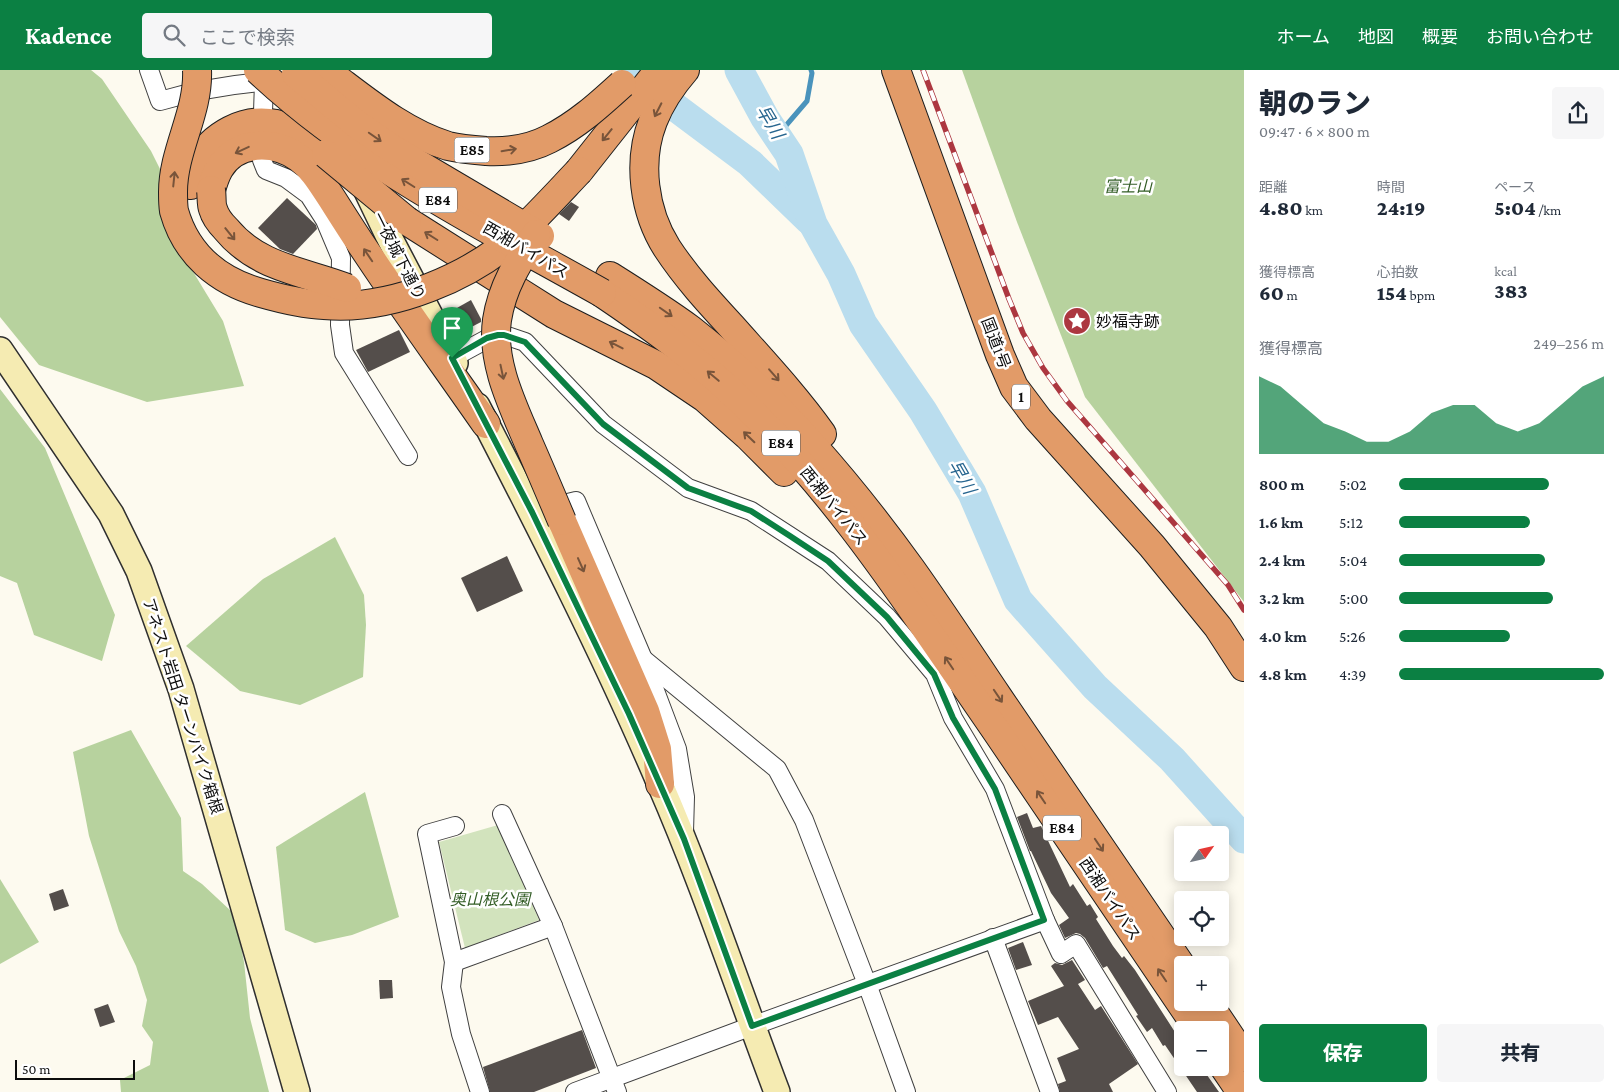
<!DOCTYPE html>
<html lang="ja">
<head>
<meta charset="utf-8">
<style>
	:root { --surface:#fff; --page:#f6f6f7; --text:#1f2937; --muted:#747a83; --accent:#0b8043 }
	body { margin:0; font-family:"Crimson Pro","Noto Sans JP",serif; background:var(--page); color:var(--text); height:100vh; display:flex; flex-direction:column; font-size:19px; white-space:nowrap }
	* { box-sizing:border-box; margin:0 }
	p { font-size:16px; color:var(--muted) }
	.icon { flex:none; width:28px; height:28px; fill:none; stroke:currentColor; stroke-width:2; stroke-linecap:round; stroke-linejoin:round }
	.map { position:relative; flex:1; overflow:hidden }
	.details { display:flex; flex-direction:column; background:var(--surface); width:375px }
	.details>* { flex:none }
	.needle { width:32px; rotate:56deg }
	.controls { position:absolute; left:1174px; top:756px; display:grid; gap:10px }
	.controls a { display:grid; place-items:center; width:55px; height:55px; border-radius:5px; background:var(--surface); box-shadow:0 2px 12px #0003; font-size:25px }
	.scale { position:absolute; left:15px; bottom:12px; width:120px; box-sizing:border-box; padding-left:5px; border:2px solid #0d0d0d; border-top:0; font-size:14px; line-height:18px; white-space:nowrap; color:#0d0d0d; -webkit-text-stroke:4px #fff; paint-order:stroke }
	.pin { position:absolute; display:grid; place-items:center; width:42px; height:42px; color:#fff; margin:-51px -21px; border-radius:50% 50% 50% 0; rotate:-45deg; box-shadow:0 0 5px #0007 }
	.pin .icon { rotate:45deg }
	.round { display:grid; place-items:center; flex:none; width:52px; height:52px; border-radius:5px; background:var(--page) }
	.summary { display:flex; align-items:center; justify-content:space-between; height:85px; padding:0 15px }
	h1 { font-size:28px; font-weight:800; line-height:38px }
	.stats { display:grid; grid-template-columns:repeat(3,1fr); gap:8px; height:85px; padding:5px 15px }
	.stats div { display:grid; align-content:center }
	.stats b { font-size:21px; font-weight:800 }
	.stats small { font-size:14px; font-weight:400 }
	.stats p { font-size:14px }
	.chart { height:140px; padding:10px 15px }
	.chart p { display:flex; justify-content:space-between }
	.chart svg { width:100%; height:90px; margin-top:5px; fill:var(--accent); opacity:.7 }
	.primary-button { display:flex; gap:10px; margin-top:auto; padding:10px 15px }
	.primary-button a { flex:1; height:58px; border-radius:5px; background:var(--accent); color:#fff; font-size:20px; font-weight:800; line-height:58px; text-align:center }
	.primary-button a+a { background:var(--page); color:var(--text) }
	ul { padding:0 15px; list-style:none; font-size:16px }
	li { display:grid; grid-template-columns:80px 60px 1fr; align-items:center; height:38px }
	li i { height:12px; border-radius:6px; background:var(--accent) }
	header { display:flex; align-items:center; gap:30px; box-sizing:border-box; height:70px; padding:0 25px; background:var(--accent); color:#fff }
	header strong { font-size:24px }
	nav { display:flex; gap:28px; margin-inline-start:auto; font-size:18px }
	.search { width:350px; height:45px; background:var(--page); display:flex; align-items:center; gap:12px; box-sizing:border-box; padding:0 18px; border-radius:5px; color:var(--muted); font-size:19px }
	main { display:flex; flex:1; min-height:0 }
	.map>svg:first-child { display:block }
</style>
</head>
<body>
<header>
<strong>Kadence</strong>
<div class="search"><svg class="icon" aria-label="search" viewBox="0 0 24 24"><circle cx="10" cy="10" r="6"/><path d="M15 15l6 6"/></svg>ここで検索</div>
<nav><a>ホーム</a><a>地図</a><a>概要</a><a>お問い合わせ</a></nav>
</header>
<main>
<div class="map">
<svg width="1244" height="1022" viewBox="0 0 1244 1022">
	<rect width="100%" height="100%" fill="#fdfaef"/>
	<!-- green -->
	<path fill="#d2e3bd" d="M498 755 539 850 465 878 439 772Z"/>
	<!-- forest -->
	<g fill="#b7d29e">
		<path d="M0 0H91L102 9 151 81 163 105 175 172 223 251 244 316 147 332 39 295 0 247Z"/>
		<path d="M962 0H1244V532L1085 327 1017 152Z"/>
		<path d="M0 319 45 378 115 545 102 591 34 565 17 513 0 506Z"/>
		<path d="M335 467 364 525 366 555 363 607 300 635 240 621 186 576 263 509Z"/>
		<path d="M131 660 181 748 183 801 202 814 231 841 238 861 244 892 250 948 269 1022H121L120 1010 150 995 153 972 142 956 147 930 136 896 119 861 89 766 73 682Z"/>
		<path d="M365 722 399 847 352 865 315 873 285 860 276 777Z"/>
		<path d="M0 809 39 872 0 894Z"/>
	</g>
	<g fill="none" stroke-linecap="round" stroke-linejoin="round">
		<!-- stream -->
		<path stroke="#4a93bc" stroke-width="5" d="M777 66 807 31 812 3 811 0"/>
		<!-- river -->
		<g stroke="#baddee" stroke-width="29">
			<path d="M632 0 675 37 750 93 809 150"/>
			<path d="M739 0 765 48 789 84 813 154 841 204 863 254 923 341 972 423 1018 530 1095 617 1172 689 1244 769"/>
		</g>
	</g>
	<!-- building -->
	<g fill="#544e4b">
		<path d="M287 128 316 155 317 159 293 184 280 179 258 158Z"/>
		<path d="M571 132 579 137 569 151 559 144Z"/>
		<path d="M471 230 481 249V252L460 263 448 243Z"/>
		<path d="M399 260 410 282 368 302 356 280Z"/>
		<path d="M507 486 523 521 477 542 461 508Z"/>
		<path d="M1027 743 1033 758 1041 756 1070 817 1073 814 1087 836 1090 834 1098 847 1096 849 1113 876 1122 888 1124 886 1135 900 1182 973V998H1202L1219 1022H1197L1165 975 1163 976 1152 958 1147 962 1136 946 1138 945 1107 896 1103 898 1085 868 1080 864 1076 863 1065 868 1059 855 1069 848 1051 823 1031 781H1030L1017 747Z"/>
		<path d="M63 819 69 836 54 841 49 824Z"/>
		<path d="M1023 872 1032 895 1016 900 1008 878Z"/>
		<path d="M1072 890 1085 910 1078 914 1095 940 1101 936 1138 994 1109 1014 1113 1022H1060L1058 1014 1066 1011 1057 988 1079 979 1058 947 1038 955 1028 931 1064 916 1051 896 1055 893 1062 895Z"/>
		<path d="M379 910H392L393 928 380 929Z"/>
		<path d="M108 934 115 952 100 957 94 939Z"/>
		<path d="M582 960 596 998 534 1022H490L483 997Z"/>
	</g>
	<g fill="none" stroke-linecap="round" stroke-linejoin="round">
		<!-- street casing -->
		<g stroke="#404040" stroke-width="20">
			<g id="street">
				<path d="M149 0 160 31C197 20 237 13 276 11"/>
				<path d="M263 42 264 12"/>
				<path d="M262 90 266 100 286 108 309 125 325 150 341 188 340 255 344 283 408 386"/>
				<path d="M452 288 487 269 498 265H504L525 272 603 354 688 418 751 441 828 491 887 547 935 604 953 648 995 719 1045 850 752 956 575 1022"/>
				<path d="M547 438 576 431 643 589 677 679 685 727 684 762"/>
				<path d="M643 589 777 699 804 750 867 914 906 1022"/>
				<path d="M502 744 553 856 617 1022"/>
				<path d="M455 756 427 764 454 892 451 917 461 964 480 1022"/>
				<path d="M1045 850 1061 884 1076 874 1167 1022"/>
				<path d="M993 868 1050 1022"/>
				<path d="M454 892 553 856"/>
			</g>
		</g>
		<!-- secondary casing -->
		<g stroke="#2f2f2f" stroke-width="28">
			<g id="secondary">
				<path d="M364 115 388 165 455 293"/>
				<path d="M0 280 111 444 139 501 181 619 297 1022"/>
				<path d="M477 336C541 460 605 585 660 714 704 815 738 919 777 1022"/>
			</g>
		</g>
		<!-- highway casing -->
		<g stroke="#1e1e1e" stroke-width="30">
			<g id="highway">
				<path d="M685 0C672 15 660 33 653 51 637 92 644 142 667 178 686 207 709 232 732 257 763 292 795 326 822 364"/>
				<path d="M896 0 1000 285 1014 317 1038 349 1152 476 1218 557 1244 597"/>
				<path d="M579 101 659 0"/>
				<path d="M191 115C193 108 194 99 197 93 212 65 244 47 276 54 294 59 311 73 326 84"/>
				<path d="M211 120C213 113 215 106 219 99 236 70 274 70 299 88 313 98 322 114 332 129 344 148 356 167 369 186 407 243 447 298 486 354"/>
				<path d="M407 151 554 244 656 295 705 328 748 366 784 402"/>
				<path d="M610 206C637 223 664 240 690 259 773 324 849 413 911 499 941 541 969 584 998 627 1060 717 1121 807 1182 897"/>
				<path d="M602 223C645 252 686 281 725 316 834 415 914 542 997 662 1064 762 1132 861 1199 960"/>
				<path d="M562 451 645 641 657 679 660 714"/>
				<path d="M1207 932 1244 987"/>
				<path d="M1220 991 1241 1022"/>
			</g>
		</g>
		<!-- street -->
		<use href="#street" stroke="#fff" stroke-width="18"/>
		<!-- secondary -->
		<use href="#secondary" stroke="#f5ebb2" stroke-width="25"/>
		<!-- highway -->
		<use href="#highway" stroke="#e29b68" stroke-width="28"/>
		<!-- rail casing -->
		<g stroke="#ac3740" stroke-width="5.5">
			<path id="rail" d="M923 0 1009 229 1023 263 1043 298 1067 331 1228 515 1244 540"/>
		</g>
		<!-- rail -->
		<use href="#rail" stroke="#fff" stroke-width="4" stroke-dasharray="11" stroke-linecap="butt"/>
		<!-- highway-bridge casing -->
		<g stroke="#1e1e1e" stroke-width="30" stroke-linecap="butt">
			<g id="highway-bridge">
				<path d="M197 0C199 42 173 80 173 122 173 128 173 135 174 141 186 184 218 211 261 223 282 229 302 234 324 235 391 241 473 207 521 161 541 142 560 121 579 101"/>
				<path d="M258 0C358 94 483 156 602 223"/>
				<path d="M325 0C363 28 402 62 448 76 460 79 473 80 486 81 507 82 530 79 549 69 577 55 599 35 622 14"/>
				<path d="M296 4 355 53 391 78 540 166"/>
				<path d="M326 84 407 151"/>
				<path d="M211 120C212 126 211 134 213 139 215 146 221 154 226 159 258 198 303 201 347 218"/>
				<path d="M536 164C518 192 502 217 497 250 491 293 513 336 529 374 540 399 551 425 562 451"/>
			</g>
		</g>
		<!-- highway-bridge -->
		<use href="#highway-bridge" stroke="#e29b68" stroke-width="28"/>
	</g>
	<!-- one-way arrows -->
	<defs><path id="oneway-shaft" d="M-6 0H5M1.5-3L5.5 0L1.5 3" fill="none" stroke-width="1.6" stroke-linecap="round" stroke-linejoin="round" transform="scale(1.25)"/></defs>
	<g stroke="#78543a">
		<use href="#oneway-shaft" transform="translate(658 40) rotate(117)"/>
		<use href="#oneway-shaft" transform="translate(607 65) rotate(129)"/>
		<use href="#oneway-shaft" transform="translate(375 67) rotate(35)"/>
		<use href="#oneway-shaft" transform="translate(242 80) rotate(155)"/>
		<use href="#oneway-shaft" transform="translate(509 80) rotate(-9)"/>
		<use href="#oneway-shaft" transform="translate(174 109) rotate(-84)"/>
		<use href="#oneway-shaft" transform="translate(408 113) rotate(-148)"/>
		<use href="#oneway-shaft" transform="translate(230 164) rotate(51)"/>
		<use href="#oneway-shaft" transform="translate(431 166) rotate(-148)"/>
		<use href="#oneway-shaft" transform="translate(368 185) rotate(-124)"/>
		<use href="#oneway-shaft" transform="translate(666 242) rotate(35)"/>
		<use href="#oneway-shaft" transform="translate(616 275) rotate(-153)"/>
		<use href="#oneway-shaft" transform="translate(502 302) rotate(78)"/>
		<use href="#oneway-shaft" transform="translate(774 305) rotate(49)"/>
		<use href="#oneway-shaft" transform="translate(713 306) rotate(-140)"/>
		<use href="#oneway-shaft" transform="translate(749 367) rotate(-136)"/>
		<use href="#oneway-shaft" transform="translate(581 495) rotate(66)"/>
		<use href="#oneway-shaft" transform="translate(949 593) rotate(-124)"/>
		<use href="#oneway-shaft" transform="translate(998 626) rotate(56)"/>
		<use href="#oneway-shaft" transform="translate(1041 727) rotate(-124)"/>
		<use href="#oneway-shaft" transform="translate(1099 775) rotate(56)"/>
		<use href="#oneway-shaft" transform="translate(1162 905) rotate(-124)"/>
	</g>
	<g fill="none" stroke-linecap="round" stroke-linejoin="round">
		<!-- route casing -->
		<g stroke="#fff" stroke-width="10">
			<path id="route" d="M498 265H504L525 272 603 354 688 418 751 441 790 466 828 491 887 547 934 604 953 648 995 719 1044 850 752 956 684 769 629 644 532 442 452 288 487 268Z"/>
		</g>
		<!-- route -->
		<use href="#route" stroke="#0b8043" stroke-width="6"/>
	</g>
	<!-- icons -->
	<defs>
		<g id="sight-disc" transform="scale(1.4375)"><circle r="9.5" fill="#ac3740" stroke="#fff"/><path d="M0-6L1.8-2.2L6-1.7L2.9 1.2L3.7 5.4L0 3.3L-3.7 5.4L-2.9 1.2L-6-1.7L-1.8-2.2Z" fill="#fff"/></g>
	</defs>
	<g fill-rule="evenodd">
		<use href="#sight-disc" x="1077" y="251"/>
	</g>
	<g text-anchor="middle" dominant-baseline="central" stroke-width="5" stroke-linejoin="round" paint-order="stroke">
		<!-- shield labels -->
		<g fill="#fff" stroke="#565656" stroke-width="1">
			<rect x="454.5" y="67.5" width="35" height="25" rx="4"/>
			<rect x="419" y="117.5" width="38" height="25" rx="4"/>
			<rect x="1012" y="314.5" width="18" height="25" rx="4"/>
			<rect x="762" y="360.5" width="38" height="25" rx="4"/>
			<rect x="1043" y="745.5" width="38" height="25" rx="4"/>
		</g>
		<g font-size="15" font-weight="bold" fill="#0d0d0d">
			<text x="472" y="80">E85</text>
			<text x="438" y="130">E84</text>
			<text x="1021" y="327">1</text>
			<text x="781" y="373">E84</text>
			<text x="1062" y="758">E84</text>
		</g>
		<!-- park labels -->
		<g font-size="16" font-style="italic" fill="#335d26" stroke="#fff">
			<text x="1128" y="116">富士山</text>
			<text x="490" y="829">奥山根公園</text>
		</g>
		<!-- street labels -->
		<g font-size="16" fill="#0d0d0d" stroke="#fff">
			<text transform="translate(526 180) rotate(30)">西湘バイパス</text>
			<text transform="translate(399 186) rotate(63)">一夜城下通り</text>
			<text transform="translate(996 273) rotate(69)">国道1号</text>
			<text transform="translate(834 436) rotate(51)">西湘バイパス</text>
			<text transform="translate(183 636) rotate(72)">アネスト岩田 ターンパイク箱根</text>
			<text transform="translate(1110 829) rotate(56)">西湘バイパス</text>
		</g>
		<!-- poi labels -->
		<g font-size="16" fill="#0d0d0d" stroke="#fff" text-anchor="start">
			<text x="1096" y="251">妙福寺跡</text>
		</g>
		<!-- water labels -->
		<g font-size="18" font-style="italic" fill="#26658f" stroke="#fff">
			<text transform="translate(770 52) rotate(59)">早川</text>
			<text transform="translate(962 407) rotate(60)">早川</text>
		</g>
	</g>
</svg>
<div class="controls">
<a><svg class="needle" viewBox="-14 -14 28 28"><path d="M0-13l5 13h-10z" fill="#e53935"/><path d="M0 13l5-13h-10z" fill="#747a83"/></svg></a>
<a><svg class="icon" aria-label="locate" viewBox="0 0 24 24"><circle cx="12" cy="12" r="6"/><path d="M12 2v4M12 18v4M2 12h4M18 12h4"/></svg></a>
<a>+</a>
<a>−</a>
</div>
<div class="scale">50 m</div>
<div class="pin" style="left:452px;top:288px;background:#1e9e55"><svg class="icon" aria-label="arrive" viewBox="0 0 24 24"><path d="M6 21V4h12l-3 4 3 4H6"/></svg></div>
</div>
<section class="details">
<div class="summary"><div><h1>朝のラン</h1><p>09:47 · 6 × 800 m</p></div><a class="round"><svg class="icon" aria-label="share" viewBox="0 0 24 24"><path d="M12 15V3M7 8l5-5 5 5M5 13v7h14v-7"/></svg></a></div>
<div class="stats">
<div><p>距離</p><b>4.80<small> km</small></b></div>
<div><p>時間</p><b>24:19</b></div>
<div><p>ペース</p><b>5:04<small> /km</small></b></div>
</div>
<div class="stats">
<div><p>獲得標高</p><b>60<small> m</small></b></div>
<div><p>心拍数</p><b>154<small> bpm</small></b></div>
<div><p>kcal</p><b>383</b></div>
</div>
<div class="chart"><p><span>獲得標高</span>249–256 m</p>
<svg viewBox="0 0 160 44" preserveAspectRatio="none"><path d="M0 44V6L10 11L20 20L30 29L40 33L50 38L60 38L70 33L80 24L90 20L100 20L110 29L120 33L130 29L140 20L150 11L160 6V44z"/></svg>
</div>
<ul>
<li><b>800 m</b>5:02<i style="width:73%"></i></li>
<li><b>1.6 km</b>5:12<i style="width:64%"></i></li>
<li><b>2.4 km</b>5:04<i style="width:71%"></i></li>
<li><b>3.2 km</b>5:00<i style="width:75%"></i></li>
<li><b>4.0 km</b>5:26<i style="width:54%"></i></li>
<li><b>4.8 km</b>4:39<i style="width:100%"></i></li>
</ul>
<div class="primary-button"><a>保存</a><a>共有</a></div>
</section>
</main>
</body>
</html>
